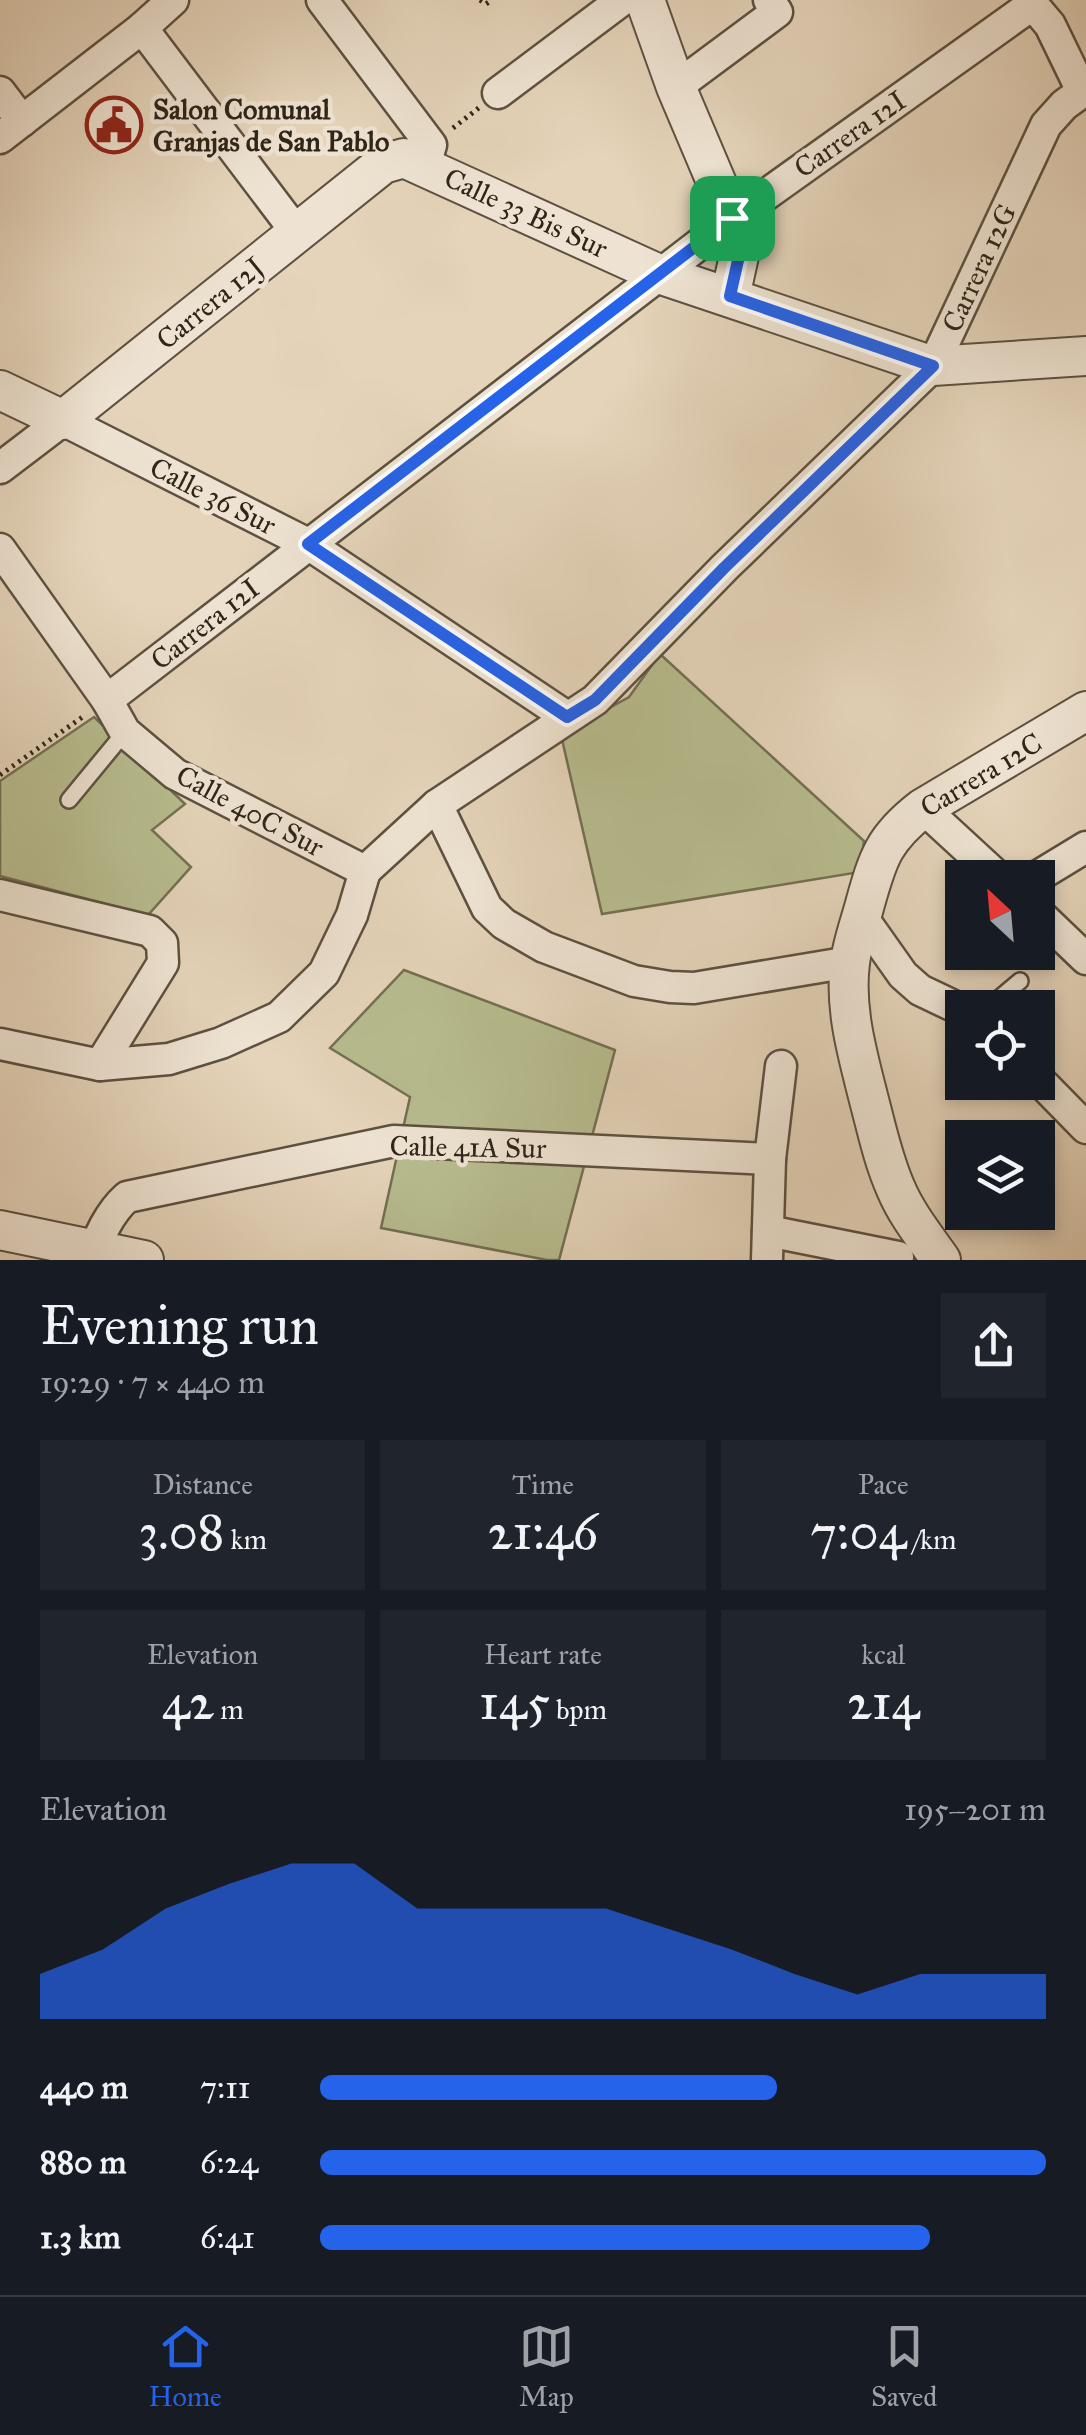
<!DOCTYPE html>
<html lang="en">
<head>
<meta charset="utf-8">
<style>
	:root { --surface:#171b24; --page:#20242c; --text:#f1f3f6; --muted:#9ea1a6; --line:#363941; --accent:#2563eb }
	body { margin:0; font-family:"IM FELL Great Primer",serif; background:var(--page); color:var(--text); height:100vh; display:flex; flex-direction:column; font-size:38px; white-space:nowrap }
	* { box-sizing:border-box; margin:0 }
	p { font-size:32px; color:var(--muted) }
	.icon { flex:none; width:55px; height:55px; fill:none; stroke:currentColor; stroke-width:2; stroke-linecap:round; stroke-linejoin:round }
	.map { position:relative; height:1260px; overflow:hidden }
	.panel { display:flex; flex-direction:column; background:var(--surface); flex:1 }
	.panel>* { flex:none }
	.needle { width:65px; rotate:334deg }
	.controls { position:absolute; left:945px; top:860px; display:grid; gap:20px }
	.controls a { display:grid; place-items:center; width:110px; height:110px; border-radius:0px; background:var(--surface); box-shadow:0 5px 15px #0003; font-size:50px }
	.pin { position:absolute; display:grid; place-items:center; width:85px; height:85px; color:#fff; margin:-42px; border-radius:20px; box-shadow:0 5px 15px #0006 }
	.round { display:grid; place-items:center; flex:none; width:105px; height:105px; border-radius:0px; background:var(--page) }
	.summary { display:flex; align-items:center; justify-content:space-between; height:170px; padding:0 40px }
	h1 { font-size:55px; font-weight:600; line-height:75px }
	.stats { display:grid; grid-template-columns:repeat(3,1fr); gap:15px; height:170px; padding:10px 40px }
	.stats div { display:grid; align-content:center; border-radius:0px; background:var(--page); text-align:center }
	.stats b { font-size:50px; font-weight:600 }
	.stats small { font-size:28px; font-weight:400 }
	.stats p { font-size:28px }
	.chart { height:280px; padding:20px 40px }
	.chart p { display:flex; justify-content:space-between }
	.chart svg { width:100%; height:180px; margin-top:10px; fill:var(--accent); opacity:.7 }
	ul { padding:0 40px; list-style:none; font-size:32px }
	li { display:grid; grid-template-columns:160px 120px 1fr; align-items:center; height:75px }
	li i { height:25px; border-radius:12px; background:var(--accent) }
	.dock { display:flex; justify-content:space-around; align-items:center; height:140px; border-top:2px solid var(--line); background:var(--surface); font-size:28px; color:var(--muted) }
	.dock a { display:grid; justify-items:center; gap:5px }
	.dock .selected { color:var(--accent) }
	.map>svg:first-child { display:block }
</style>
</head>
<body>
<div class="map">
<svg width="1086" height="1260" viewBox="0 0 1086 1260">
	<rect width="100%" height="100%" fill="#e5d4ba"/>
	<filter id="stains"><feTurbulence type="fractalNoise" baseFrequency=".002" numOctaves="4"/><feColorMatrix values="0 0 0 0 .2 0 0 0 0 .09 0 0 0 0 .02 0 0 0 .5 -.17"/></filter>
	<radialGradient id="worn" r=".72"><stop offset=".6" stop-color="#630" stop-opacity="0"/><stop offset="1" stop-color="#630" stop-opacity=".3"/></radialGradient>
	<!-- green -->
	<g fill="#b7bc8e" stroke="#737053" stroke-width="2.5">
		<path d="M660 654 864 841 860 872 602 914 561 735 629 697Z"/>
		<path d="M94 717 185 804 152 830 191 867 148 915 0 876V781Z"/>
		<path d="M404 970 615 1050 559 1260H547L381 1228 410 1097 330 1048Z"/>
	</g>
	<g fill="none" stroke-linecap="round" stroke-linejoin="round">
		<!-- service casing -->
		<g stroke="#5c5140" stroke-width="20">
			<g id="service">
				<path d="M69 800 125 732"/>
				<path d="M988 1008 1020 981"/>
			</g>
		</g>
		<!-- minor casing -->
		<g stroke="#5c5140" stroke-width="35">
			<g id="minor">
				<path d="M322 0 431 145 425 166"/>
				<path d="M1029 0 1050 25 1082 91"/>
				<path d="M142 28 297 233"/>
				<path d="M676 87 777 12 769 0"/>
				<path d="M0 92 22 121"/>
				<path d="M498 93 622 0"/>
				<path d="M0 138 142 28 173 0"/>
				<path d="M0 468 63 420 308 544 567 717"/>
				<path d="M0 549 107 700 125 732 175 774 365 871"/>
				<path d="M107 700 732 219 1033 4"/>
				<path d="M437 805 487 908 504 924 544 947 634 981 670 987 694 988 850 962"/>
				<path d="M923 808 999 878"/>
				<path d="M365 871 437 805 595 700 725 567 933 366 1046 125 1064 105 1086 89"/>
				<path d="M1035 878 1086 847"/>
				<path d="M0 895 150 931 162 943 163 963 100 1065"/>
				<path d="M1038 913 1086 959"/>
				<path d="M862 917 903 975 920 990 962 1010"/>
				<path d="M0 1044 100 1065 169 1059 221 1043 279 1017 324 973 352 915 365 871"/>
				<path d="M1038 1079 1086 1128"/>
				<path d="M768 1231 898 1257"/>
				<path d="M92 1260C97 1238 110 1212 127 1197L394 1141 770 1159"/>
				<path d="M767 1260 770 1159 781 1066"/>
			</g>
		</g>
		<!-- tertiary casing -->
		<g stroke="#5c5140" stroke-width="42">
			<g id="tertiary">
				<path d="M645 0 676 87 732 219 739 256 730 297"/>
				<path d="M0 390 63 420 383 164 404 158 659 274 933 366 1086 356"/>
				<path d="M0 1230 144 1260"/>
				<path d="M941 1260C925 1237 907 1215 896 1189 883 1160 877 1130 869 1100 858 1056 844 1009 850 963 852 944 860 923 865 904 878 857 884 838 923 808L1086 711"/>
			</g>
		</g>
		<!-- path -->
		<g stroke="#2f2518" stroke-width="5" stroke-dasharray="2.5 5" stroke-linecap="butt">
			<path d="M480 0 486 4 492 0"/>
			<path d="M453 128 480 107"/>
			<path d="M0 775 84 716"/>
		</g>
		<!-- service -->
		<use href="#service" stroke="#eee3d2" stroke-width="15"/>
		<!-- minor -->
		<use href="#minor" stroke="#eee3d2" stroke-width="30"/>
		<!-- tertiary -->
		<use href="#tertiary" stroke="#eee3d2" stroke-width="38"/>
	</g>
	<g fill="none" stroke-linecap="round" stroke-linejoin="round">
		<!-- route casing -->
		<g stroke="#fff" stroke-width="20">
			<path id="route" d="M732 218 739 256 730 296 933 366 724 568 595 700 567 717 308 544Z"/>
		</g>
		<!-- route -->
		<use href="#route" stroke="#2563eb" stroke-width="12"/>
	</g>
	<!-- icons -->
	<defs>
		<g id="civic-ring" transform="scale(2.875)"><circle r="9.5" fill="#eee3d2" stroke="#8f2418" stroke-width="1.5"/><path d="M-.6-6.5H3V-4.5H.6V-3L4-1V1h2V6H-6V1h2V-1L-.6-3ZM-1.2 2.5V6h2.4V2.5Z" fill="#8f2418"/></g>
	</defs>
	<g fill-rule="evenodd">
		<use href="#civic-ring" x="114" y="125"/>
	</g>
	<g text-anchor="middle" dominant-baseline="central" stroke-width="9" stroke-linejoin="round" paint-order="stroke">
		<!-- poi labels -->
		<g font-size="28" font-weight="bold" fill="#2f2518" stroke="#eee3d2" text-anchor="start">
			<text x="153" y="109">Salon Comunal<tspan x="153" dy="32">Granjas de San Pablo</tspan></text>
		</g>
		<!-- street labels -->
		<g font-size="28" fill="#2f2518" stroke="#eee3d2">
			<text transform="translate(850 134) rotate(-35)">Carrera 12I</text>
			<text transform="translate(526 213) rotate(25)">Calle 33 Bis Sur</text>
			<text transform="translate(979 268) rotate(-65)">Carrera 12G</text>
			<text transform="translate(210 303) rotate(-39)">Carrera 12J</text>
			<text transform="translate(213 496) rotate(27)">Calle 36 Sur</text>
			<text transform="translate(205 624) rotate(-38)">Carrera 12I</text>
			<text transform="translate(981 775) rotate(-31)">Carrera 12C</text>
			<text transform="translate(250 811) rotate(28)">Calle 40C Sur</text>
			<text transform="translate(468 1147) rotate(1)">Calle 41A Sur</text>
		</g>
	</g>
	<rect width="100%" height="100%" filter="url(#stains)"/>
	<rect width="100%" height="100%" fill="url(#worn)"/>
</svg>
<div class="controls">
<a><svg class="needle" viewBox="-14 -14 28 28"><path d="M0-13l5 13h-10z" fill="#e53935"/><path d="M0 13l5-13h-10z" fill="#9ea1a6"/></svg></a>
<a><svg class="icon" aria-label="locate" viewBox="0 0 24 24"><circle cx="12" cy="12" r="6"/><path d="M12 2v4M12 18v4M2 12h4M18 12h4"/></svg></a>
<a><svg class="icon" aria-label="layers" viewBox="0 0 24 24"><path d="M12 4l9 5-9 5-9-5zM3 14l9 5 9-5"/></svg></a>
</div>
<div class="pin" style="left:732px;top:218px;background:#1e9e55"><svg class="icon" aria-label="arrive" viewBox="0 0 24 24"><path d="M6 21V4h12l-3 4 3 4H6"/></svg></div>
</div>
<section class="panel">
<div class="summary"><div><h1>Evening run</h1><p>19:29 · 7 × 440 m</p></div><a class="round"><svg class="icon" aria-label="share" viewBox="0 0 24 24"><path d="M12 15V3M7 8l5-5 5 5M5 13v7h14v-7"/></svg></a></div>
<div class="stats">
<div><p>Distance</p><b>3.08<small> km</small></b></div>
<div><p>Time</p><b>21:46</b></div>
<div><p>Pace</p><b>7:04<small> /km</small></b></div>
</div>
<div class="stats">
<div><p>Elevation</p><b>42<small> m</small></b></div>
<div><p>Heart rate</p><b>145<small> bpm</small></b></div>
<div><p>kcal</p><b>214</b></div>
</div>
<div class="chart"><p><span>Elevation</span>195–201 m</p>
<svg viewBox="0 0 160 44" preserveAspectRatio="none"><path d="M0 44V33L10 27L20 17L30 11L40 6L50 6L60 17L70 17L80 17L90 17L100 22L110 27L120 33L130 38L140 33L150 33L160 33V44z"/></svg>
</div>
<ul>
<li><b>440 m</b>7:11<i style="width:63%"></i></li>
<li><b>880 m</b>6:24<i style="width:100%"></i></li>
<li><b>1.3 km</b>6:41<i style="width:84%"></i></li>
</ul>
</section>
<nav class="dock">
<a class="selected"><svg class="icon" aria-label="home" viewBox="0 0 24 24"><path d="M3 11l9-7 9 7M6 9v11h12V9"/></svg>Home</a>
<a><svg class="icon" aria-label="map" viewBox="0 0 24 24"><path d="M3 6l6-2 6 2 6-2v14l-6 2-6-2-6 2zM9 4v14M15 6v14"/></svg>Map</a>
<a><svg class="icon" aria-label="saved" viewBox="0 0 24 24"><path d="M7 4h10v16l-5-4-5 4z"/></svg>Saved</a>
</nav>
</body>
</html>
